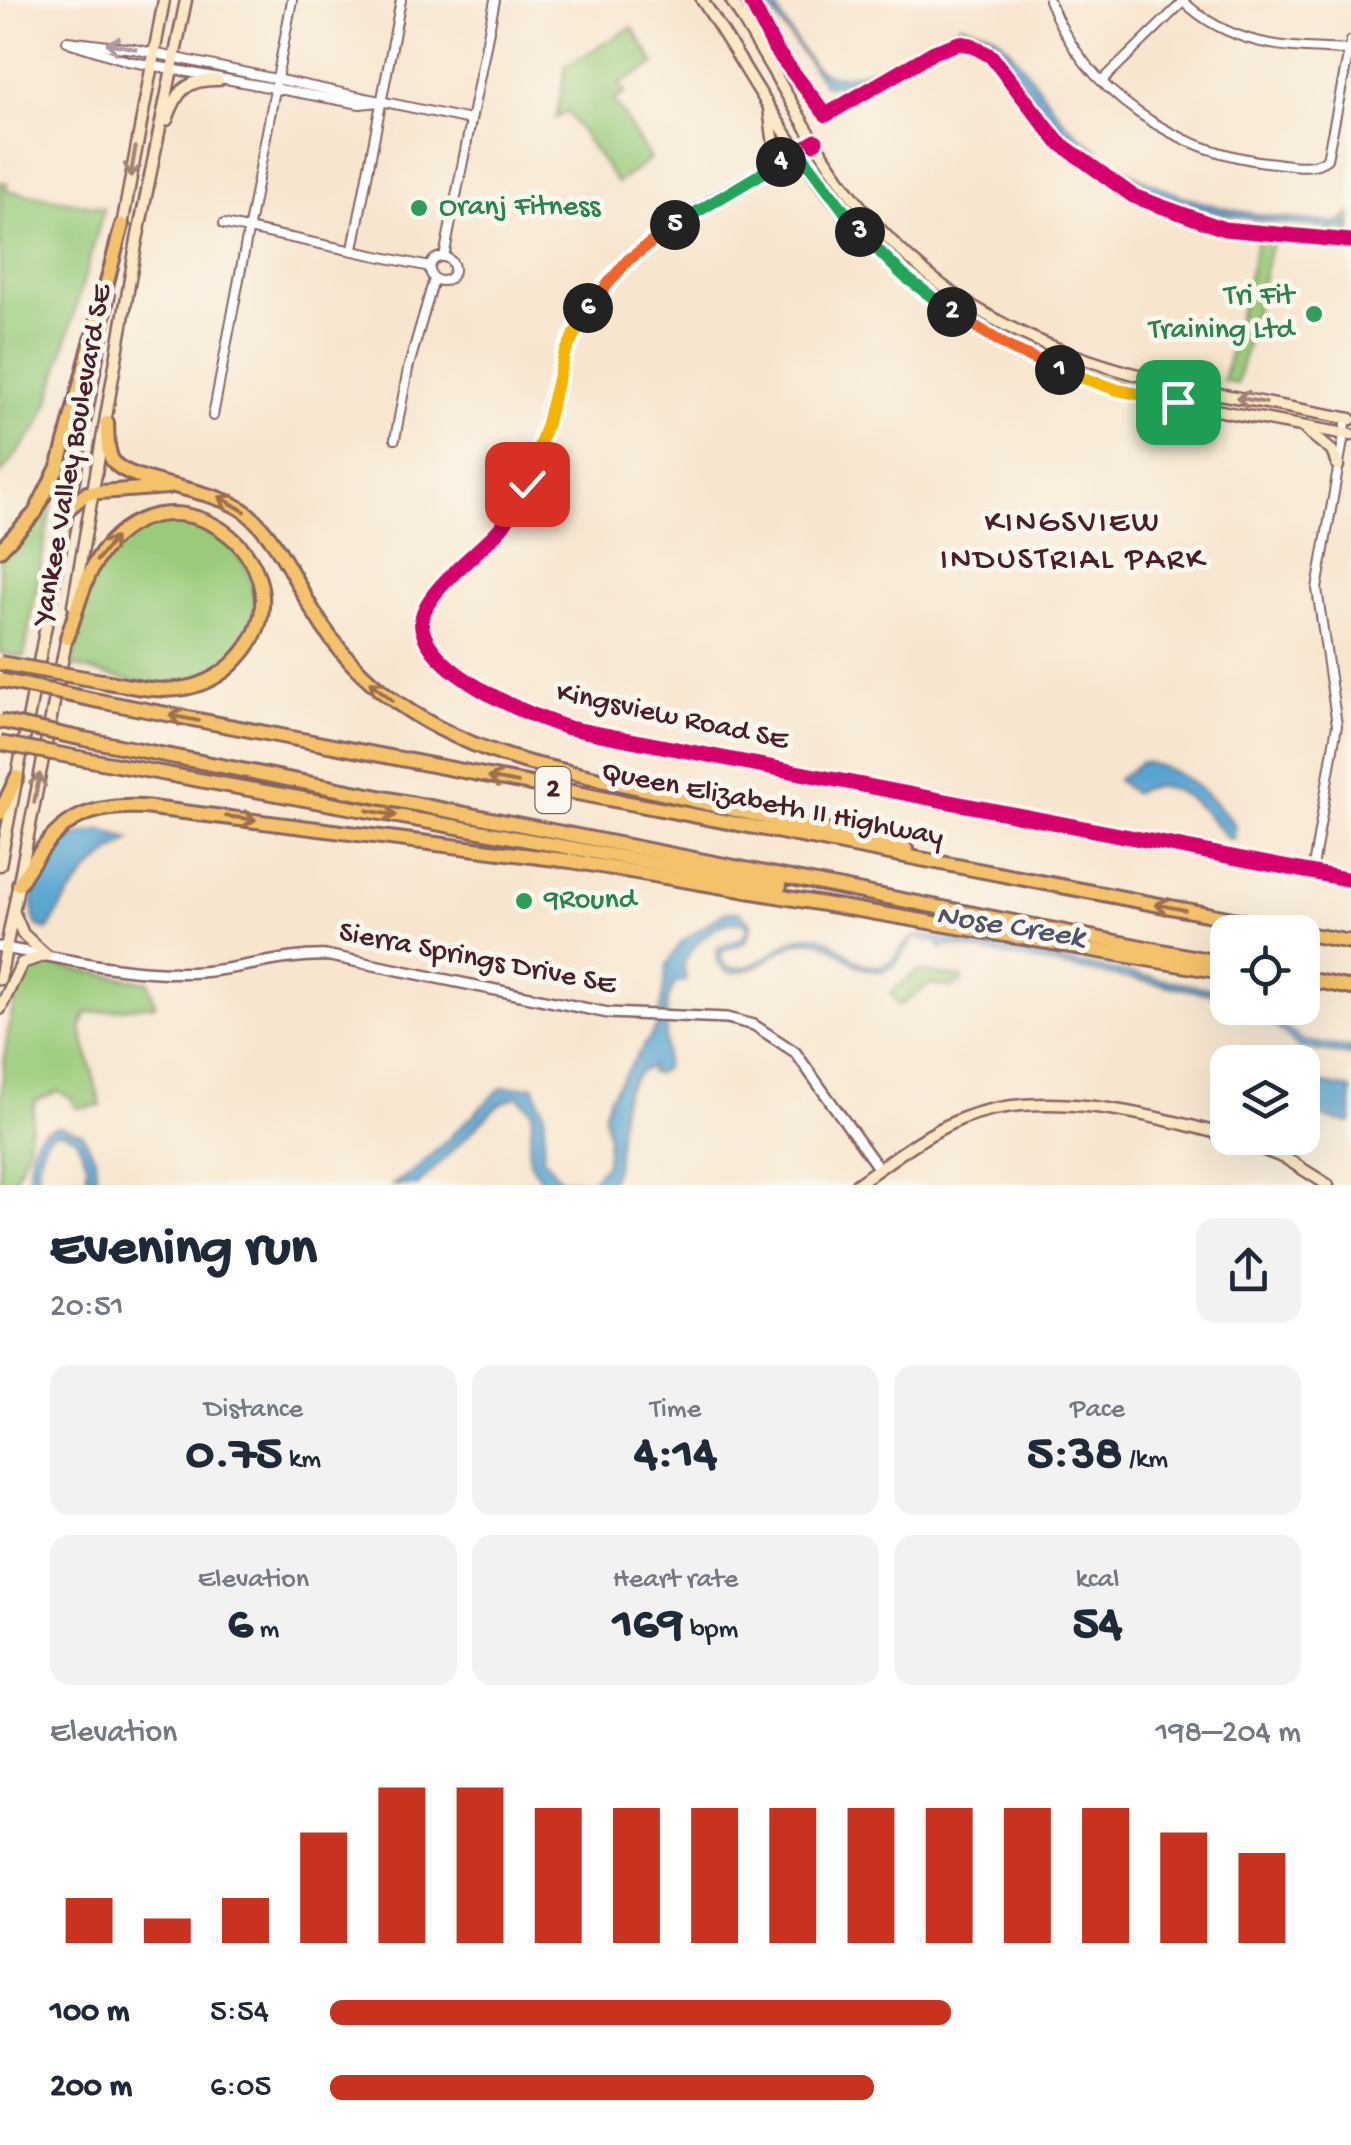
<!DOCTYPE html>
<html lang="en">
<head>
<meta charset="utf-8">
<style>
	:root { --surface:#fff; --page:#f2f2f3; --text:#1f2937; --muted:#747a83; --accent:#c8321e }
	body { margin:0; font-family:"Gochi Hand",sans-serif; background:var(--page); color:var(--text); height:100vh; display:flex; flex-direction:column; font-size:38px; white-space:nowrap }
	* { box-sizing:border-box; margin:0 }
	p { font-size:32px; color:var(--muted) }
	.icon { flex:none; width:55px; height:55px; fill:none; stroke:currentColor; stroke-width:2; stroke-linecap:round; stroke-linejoin:round }
	.map { position:relative; height:1185px; overflow:hidden }
	.panel { display:flex; flex-direction:column; background:var(--surface); flex:1 }
	.panel>* { flex:none }
	.fabs { position:absolute; left:1210px; top:915px; display:grid; gap:20px }
	.fabs a { display:grid; place-items:center; width:110px; height:110px; border-radius:20px; background:var(--surface); box-shadow:0 10px 40px #0002; font-size:50px }
	.pin { position:absolute; display:grid; place-items:center; width:85px; height:85px; color:#fff; margin:-42px; border-radius:20px; box-shadow:0 5px 15px #0006 }
	.km { position:absolute; width:50px; height:50px; margin:-25px; border-radius:50%; background:#222; color:#fff; font-size:28px; line-height:50px; text-align:center }
	.round { display:grid; place-items:center; flex:none; width:105px; height:105px; border-radius:20px; background:var(--page) }
	.headline { display:flex; align-items:center; justify-content:space-between; height:170px; padding:0 50px }
	h1 { font-size:55px; font-weight:700; line-height:75px }
	.figures { display:grid; grid-template-columns:repeat(3,1fr); gap:15px; height:170px; padding:10px 50px }
	.figures div { display:grid; align-content:center; border-radius:20px; background:var(--page); text-align:center }
	.figures b { font-size:50px; font-weight:700 }
	.figures small { font-size:28px; font-weight:400 }
	.figures p { font-size:28px }
	.chart { height:280px; padding:20px 50px }
	.chart p { display:flex; justify-content:space-between }
	.chart svg { width:100%; height:180px; margin-top:10px; stroke:var(--accent); stroke-width:6 }
	ul { padding:0 50px; list-style:none; font-size:32px }
	li { display:grid; grid-template-columns:160px 120px 1fr; align-items:center; height:75px }
	li i { height:25px; border-radius:12px; background:var(--accent) }
	.map>svg:first-child { display:block }
</style>
</head>
<body>
<div class="map">
<svg width="1351" height="1185" viewBox="0 0 1351 1185">
	<rect width="100%" height="100%" fill="#fbf7ec"/>
	<filter id="ink" filterUnits="userSpaceOnUse"><feTurbulence type="fractalNoise" baseFrequency=".01" numOctaves="2"/><feDisplacementMap in="SourceGraphic" scale="20" xChannelSelector="R" yChannelSelector="G"/><feConvolveMatrix kernelMatrix="1 2 1 2 8 2 1 2 1" color-interpolation-filters="sRGB"/></filter>
	<filter id="wash" filterUnits="userSpaceOnUse"><feTurbulence type="fractalNoise" baseFrequency=".0048" numOctaves="4" result="noise"/><feDisplacementMap in="SourceGraphic" scale="40" xChannelSelector="R" yChannelSelector="G"/><feGaussianBlur stdDeviation="2.25" result="paint"/><feColorMatrix in="noise" values="0 0 0 0 0 0 0 0 0 0 0 0 0 0 0 0 0 1.4 0 .05"/><feComposite in="paint" operator="in"/></filter>
	<g filter="url(#wash)">
		<rect width="100%" height="100%" fill="#f7e5ce"/>
		<!-- green -->
		<g fill="#9acb7a" stroke="#727552" stroke-width="2.5">
			<path d="M632 27 655 64 620 84 625 93 614 100 650 160 617 183 567 112 556 118 566 66Z"/>
			<path d="M0 182 7 183 6 190 104 208 49 402 37 428 0 475Z"/>
			<path d="M1351 214V243L1315 241Z"/>
			<path d="M1258 238 1273 239 1237 384 1223 381Z"/>
			<path d="M52 501 24 657 0 653V558L15 547Z"/>
			<path d="M177 521C275 539 280 656 193 681 156 692 108 674 72 666 88 598 92 528 177 521Z"/>
			<path d="M42 964 149 982 155 1005 86 1013 81 1028 101 1106 76 1108 72 1099 58 1091 35 1101 26 1153 12 1185H0C0 1111 0 1033 25 967Z"/>
			<path d="M917 971 963 978 962 984 955 983 954 988 930 984 899 1006 890 993Z"/>
		</g>
		<!-- water -->
		<g fill="#57a4d0" stroke="#50627e" stroke-width="2.5">
			<path d="M764 0H771C782 17 804 60 819 70 853 93 929 40 961 24 971 27 982 29 991 33 1012 43 1048 106 1069 126 1151 205 1244 217 1351 224V229C1255 223 1138 212 1068 137 1038 105 1014 68 986 35 920 26 891 89 825 85Z"/>
			<path d="M1141 762C1181 767 1211 795 1235 825L1234 839 1227 838C1203 808 1172 772 1133 793L1117 780Z"/>
			<path d="M102 830 131 840C91 862 70 890 48 930L38 927C23 904 42 856 64 841 75 833 89 833 102 830Z"/>
			<path d="M724 912H740L752 924 746 942 721 952 723 964C750 980 776 944 801 937 836 927 849 970 879 966 899 964 901 938 921 934L1218 990 1227 992V997L954 946 940 948 937 942 916 938C903 948 902 965 884 970 855 977 841 943 813 941 783 938 764 975 727 972L717 963V948L741 939 748 929 745 923C721 916 694 943 684 963L686 981 675 982 667 1002 665 1068 656 1074 650 1073 651 1066C604 1087 630 1148 608 1185H547C516 1155 534 1143 532 1110L517 1096 498 1105 418 1185H392L418 1168 501 1088 534 1086 545 1114 543 1157 560 1179 591 1181 606 1163 608 1138 604 1115 610 1096 658 1025 667 965 680 943Z"/>
			<path d="M1254 1008 1304 1041 1351 1048V1055L1300 1048Z"/>
			<path d="M1302 1080 1351 1089V1123L1303 1114Z"/>
			<path d="M59 1126 82 1133 95 1157 97 1185H87V1163L77 1140C42 1113 38 1162 36 1185H29C30 1159 26 1131 59 1126Z"/>
		</g>
	</g>
	<g filter="url(#ink)">
		<g fill="none" stroke-linecap="round" stroke-linejoin="round">
			<!-- minor casing -->
			<g stroke="#876464" stroke-width="12">
				<g id="minor">
					<path d="M1049 0C1085 93 1177 154 1275 163 1291 165 1313 170 1327 159L1351 41"/>
					<path d="M1182 0C1230 47 1287 48 1351 50"/>
					<path d="M67 41 134 49 470 120"/>
					<path d="M71 43 128 61 360 104 380 102"/>
					<path d="M1102 81 1184 1"/>
					<path d="M816 141C722 198 607 243 565 353 544 411 541 471 504 524 484 551 415 595 422 628 431 674 528 716 569 728L1351 880"/>
					<path d="M224 224 430 267"/>
					<path d="M353 249 401 0"/>
					<circle cx="442" cy="269" r="12"/>
					<path d="M444 257 495 0"/>
					<path d="M213 416 292 0"/>
					<path d="M395 439 408 369 434 279"/>
					<path d="M1312 873 1337 725 1317 589 1347 418"/>
				</g>
			</g>
			<!-- tertiary casing -->
			<g stroke="#876464" stroke-width="14">
				<path id="tertiary" d="M0 947C66 959 133 976 200 972 244 969 285 954 330 956L608 1013 727 1018 754 1025 795 1052 879 1169"/>
			</g>
			<!-- secondary casing -->
			<g stroke="#876464" stroke-width="15">
				<g id="secondary">
					<path d="M702 0C748 69 788 146 841 210 977 378 1153 399 1351 435"/>
					<path d="M731 0C775 70 812 148 865 212 992 365 1169 384 1351 419"/>
					<path d="M769 108 774 145 769 169"/>
					<path d="M167 120C177 92 185 79 218 80"/>
					<path d="M121 231 164 0"/>
					<path d="M1306 430 1332 451 1338 466"/>
					<path d="M73 605 136 245 186 0"/>
					<path d="M0 865 109 297"/>
					<path d="M14 913 23 934 46 955"/>
					<path d="M0 979 68 631"/>
					<path d="M0 1009 22 963 46 955"/>
					<path d="M1232 1138 1285 1158 1328 1185"/>
					<path d="M856 1185C890 1161 923 1135 961 1119 1042 1086 1147 1114 1228 1136"/>
				</g>
			</g>
			<!-- motorway casing -->
			<g stroke="#876464" stroke-width="18">
				<g id="motorway">
					<path d="M107 423C108 435 106 451 113 461 128 484 215 487 247 513 278 539 294 580 315 614 363 695 442 739 530 763L906 849"/>
					<path d="M69 508 87 493 168 487"/>
					<path d="M0 550 35 513 59 465 122 225"/>
					<path d="M67 638C77 610 84 577 102 552 177 452 319 571 238 658 223 675 201 687 178 689 153 692 126 685 102 681"/>
					<path d="M94 700 1300 932"/>
					<path d="M84 739 1228 964"/>
					<path d="M79 758 780 886"/>
					<path d="M0 813 17 777"/>
					<path d="M19 884C53 828 74 804 144 807L571 861 1228 973"/>
					<path d="M1302 933 1351 942"/>
					<path d="M1302 978 1351 988"/>
				</g>
			</g>
			<!-- minor -->
			<use href="#minor" stroke="#fff" stroke-width="8"/>
			<!-- tertiary -->
			<use href="#tertiary" stroke="#fff" stroke-width="9"/>
			<!-- secondary -->
			<use href="#secondary" stroke="#fae7c3" stroke-width="10"/>
			<!-- motorway -->
			<use href="#motorway" stroke="#f3c26a" stroke-width="12"/>
			<!-- motorway-bridge casing -->
			<g stroke="#876464" stroke-width="18" stroke-linecap="butt">
				<g id="motorway-bridge">
					<path d="M0 663 102 681"/>
					<path d="M0 680 94 700"/>
					<path d="M0 721 84 739"/>
					<path d="M0 743 79 758"/>
				</g>
			</g>
			<!-- motorway-bridge -->
			<use href="#motorway-bridge" stroke="#f3c26a" stroke-width="12"/>
			<!-- cycleway casing -->
			<g stroke="#fbf7ec" stroke-width="21">
				<g id="cycleway">
					<path d="M750 0 775 49 826 115 934 52 959 43 971 45 991 56 1058 142 1133 196 1224 229 1351 241"/>
					<path d="M816 141C722 198 607 243 565 353 544 411 541 471 504 524 484 551 415 595 422 628 431 674 528 716 569 728L1351 880"/>
				</g>
			</g>
			<!-- cycleway -->
			<use href="#cycleway" stroke="#d6006c" stroke-width="15"/>
		</g>
		<!-- one-way arrows -->
		<defs><path id="oneway-shaft" d="M-6 0H5M1.5-3L5.5 0L1.5 3" fill="none" stroke-width="1.6" stroke-linecap="round" stroke-linejoin="round" transform="scale(2.5)"/></defs>
		<use stroke="#ae9aa0" href="#oneway-shaft" transform="translate(121 46) rotate(-169)"/>
		<g stroke="#a28377">
			<use href="#oneway-shaft" transform="translate(133 162) rotate(100)"/>
			<use href="#oneway-shaft" transform="translate(1251 400) rotate(-169)"/>
			<use href="#oneway-shaft" transform="translate(37 788) rotate(-79)"/>
		</g>
		<g stroke="#9e704a">
			<use href="#oneway-shaft" transform="translate(232 504) rotate(-150)"/>
			<use href="#oneway-shaft" transform="translate(106 549) rotate(-51)"/>
			<use href="#oneway-shaft" transform="translate(381 691) rotate(-140)"/>
			<use href="#oneway-shaft" transform="translate(184 718) rotate(-169)"/>
			<use href="#oneway-shaft" transform="translate(503 780) rotate(-169)"/>
			<use href="#oneway-shaft" transform="translate(382 813) rotate(10)"/>
			<use href="#oneway-shaft" transform="translate(241 818) rotate(7)"/>
			<use href="#oneway-shaft" transform="translate(1170 907) rotate(-169)"/>
		</g>
	</g>
	<g fill="none" stroke-linecap="round" stroke-linejoin="round" filter="url(#ink)">
		<!-- split-1 casing -->
		<g stroke="#fff" stroke-width="20">
			<path id="split-1" d="M1060 370 1118 390 1178 402"/>
		</g>
		<!-- split-2 casing -->
		<g stroke="#fff" stroke-width="20">
			<path id="split-2" d="M952 312 1010 348 1060 370"/>
		</g>
		<!-- split-3 casing -->
		<g stroke="#fff" stroke-width="20">
			<path id="split-3" d="M860 232 904 276 952 312"/>
		</g>
		<!-- split-4 casing -->
		<g stroke="#fff" stroke-width="20">
			<path id="split-4" d="M781 162 799 151 860 232"/>
		</g>
		<!-- split-5 casing -->
		<g stroke="#fff" stroke-width="20">
			<path id="split-5" d="M675 225 781 162"/>
		</g>
		<!-- split-6 casing -->
		<g stroke="#fff" stroke-width="20">
			<path id="split-6" d="M588 308 628 260 675 225"/>
		</g>
		<!-- split-7 casing -->
		<g stroke="#fff" stroke-width="20">
			<path id="split-7" d="M547 423 564 355 588 308"/>
		</g>
		<!-- split-8 casing -->
		<g stroke="#fff" stroke-width="20">
			<path id="split-8" d="M527 484 547 423"/>
		</g>
		<!-- split-1 -->
		<use href="#split-1" stroke="#f5b400" stroke-width="12"/>
		<!-- split-2 -->
		<use href="#split-2" stroke="#f0652b" stroke-width="12"/>
		<!-- split-3 -->
		<use href="#split-3" stroke="#22a559" stroke-width="12"/>
		<!-- split-4 -->
		<use href="#split-4" stroke="#22a559" stroke-width="12"/>
		<!-- split-5 -->
		<use href="#split-5" stroke="#22a559" stroke-width="12"/>
		<!-- split-6 -->
		<use href="#split-6" stroke="#f0652b" stroke-width="12"/>
		<!-- split-7 -->
		<use href="#split-7" stroke="#f5b400" stroke-width="12"/>
		<!-- split-8 -->
		<use href="#split-8" stroke="#f5b400" stroke-width="12"/>
	</g>
	<!-- markers -->
	<g fill="#2e9e5b" stroke="#fbf7ec" stroke-width="4">
		<circle cx="419" cy="208" r="10"/>
		<circle cx="1314" cy="314" r="10"/>
		<circle cx="524" cy="901" r="10"/>
	</g>
	<g text-anchor="middle" dominant-baseline="central" stroke-width="10" stroke-linejoin="round" paint-order="stroke">
		<!-- shield labels -->
		<rect fill="#fbf7ec" stroke="#7f6065" stroke-width="2.5" x="535.5" y="767" width="35" height="46" rx="8"/>
		<g font-size="28" font-weight="bold" fill="#4a1f2b">
			<text x="553" y="790">2</text>
		</g>
		<!-- leisure labels -->
		<g font-size="30" fill="#27864d" stroke="#fbf7ec" text-anchor="start">
			<text x="439" y="208">Oranj Fitness</text>
			<text x="1294" y="297" text-anchor="end">Tri Fit<tspan x="1294" dy="34">Training Ltd</tspan></text>
			<text x="544" y="901">9Round</text>
		</g>
		<!-- street labels -->
		<g font-size="30" fill="#4a1f2b" stroke="#fbf7ec">
			<text transform="translate(74 455) rotate(-80)">Yankee Valley Boulevard SE</text>
			<text transform="translate(672 718) rotate(12)">Kingsview Road SE</text>
			<text transform="translate(772 806) rotate(11)">Queen Elizabeth II Highway</text>
			<text transform="translate(477 960) rotate(11)">Sierra Springs Drive SE</text>
		</g>
		<!-- neighbourhood labels -->
		<g font-size="32" letter-spacing="2.5" fill="#4a1f2b" stroke="#fbf7ec">
			<text x="1073" y="524">KINGSVIEW<tspan x="1073" dy="37">INDUSTRIAL PARK</tspan></text>
		</g>
		<!-- water labels -->
		<g font-size="32" font-style="italic" fill="#4f546d" stroke="#fbf7ec">
			<text transform="translate(1010 928) rotate(9)">Nose Creek</text>
		</g>
	</g>
</svg>
<div class="fabs">
<a><svg class="icon" aria-label="locate" viewBox="0 0 24 24"><circle cx="12" cy="12" r="6"/><path d="M12 2v4M12 18v4M2 12h4M18 12h4"/></svg></a>
<a><svg class="icon" aria-label="layers" viewBox="0 0 24 24"><path d="M12 4l9 5-9 5-9-5zM3 14l9 5 9-5"/></svg></a>
</div>
<div class="pin" style="left:1178px;top:402px;background:#1e9e55"><svg class="icon" aria-label="arrive" viewBox="0 0 24 24"><path d="M6 21V4h12l-3 4 3 4H6"/></svg></div>
<div class="pin" style="left:527px;top:484px;background:#d93025"><svg class="icon" aria-label="check" viewBox="0 0 24 24"><path d="M5 12l5 5 9-10"/></svg></div>
<b class="km" style="left:1060px;top:370px">1</b>
<b class="km" style="left:952px;top:312px">2</b>
<b class="km" style="left:860px;top:232px">3</b>
<b class="km" style="left:781px;top:162px">4</b>
<b class="km" style="left:675px;top:225px">5</b>
<b class="km" style="left:588px;top:308px">6</b>
</div>
<section class="panel">
<div class="headline"><div><h1>Evening run</h1><p>20:51</p></div><a class="round"><svg class="icon" aria-label="share" viewBox="0 0 24 24"><path d="M12 15V3M7 8l5-5 5 5M5 13v7h14v-7"/></svg></a></div>
<div class="figures">
<div><p>Distance</p><b>0.75<small> km</small></b></div>
<div><p>Time</p><b>4:14</b></div>
<div><p>Pace</p><b>5:38<small> /km</small></b></div>
</div>
<div class="figures">
<div><p>Elevation</p><b>6<small> m</small></b></div>
<div><p>Heart rate</p><b>169<small> bpm</small></b></div>
<div><p>kcal</p><b>54</b></div>
</div>
<div class="chart"><p><span>Elevation</span>198–204 m</p>
<svg viewBox="0 0 160 44" preserveAspectRatio="none"><path d="M5 44V33M15 44V38M25 44V33M35 44V17M45 44V6M55 44V6M65 44V11M75 44V11M85 44V11M95 44V11M105 44V11M115 44V11M125 44V11M135 44V11M145 44V17M155 44V22"/></svg>
</div>
<ul>
<li><b>100 m</b>5:54<i style="width:64%"></i></li>
<li><b>200 m</b>6:05<i style="width:56%"></i></li>
</ul>
</section>
</body>
</html>
